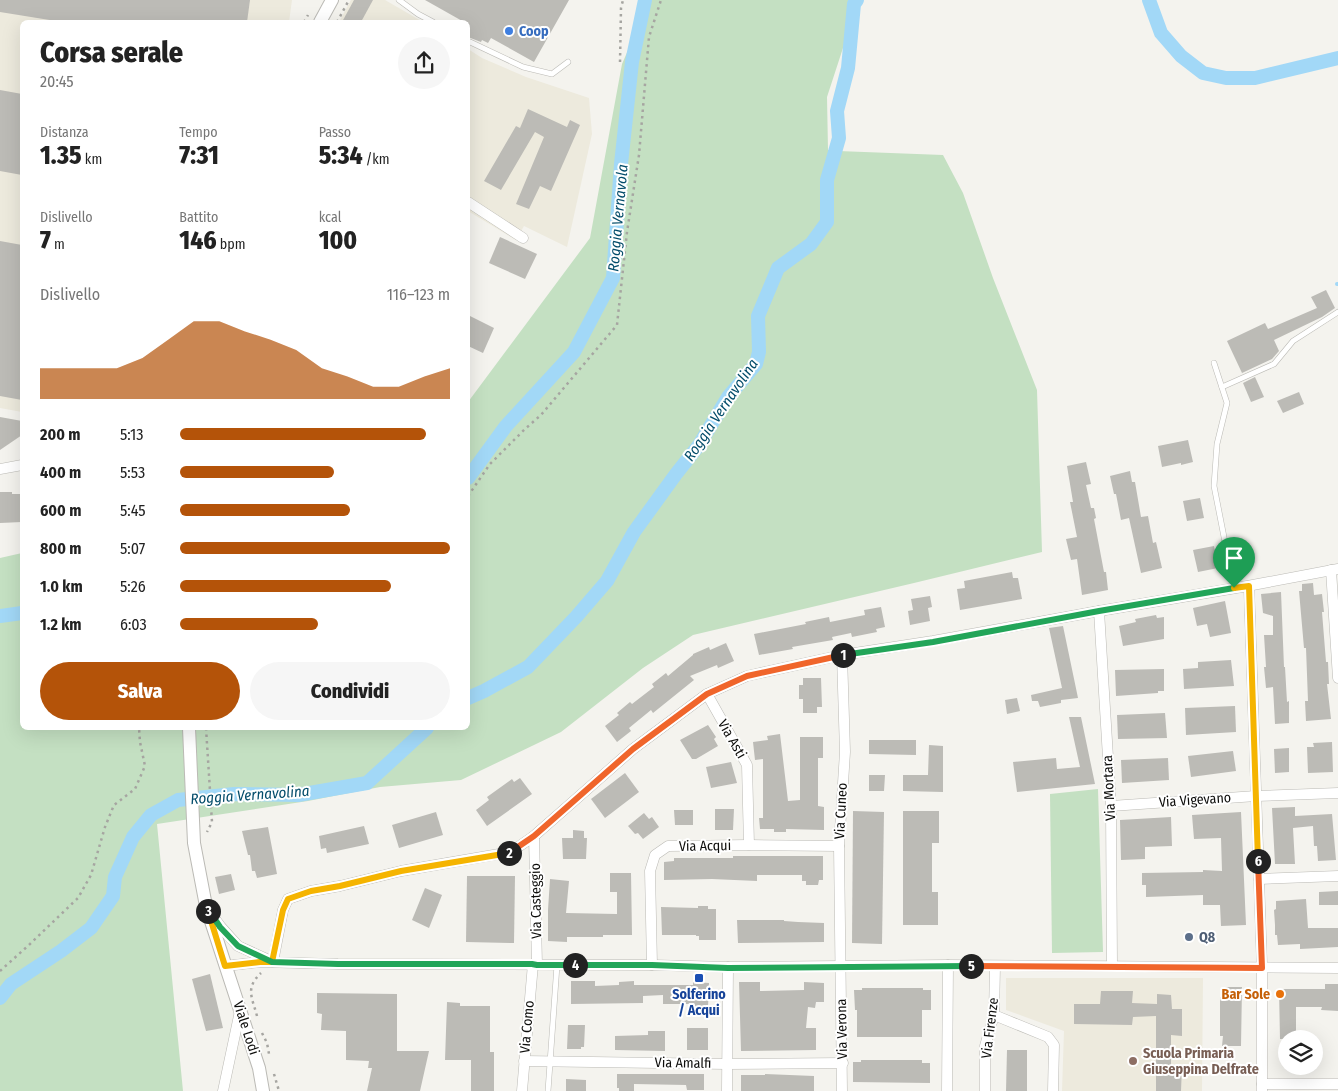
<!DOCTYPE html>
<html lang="it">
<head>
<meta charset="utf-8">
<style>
	:root { --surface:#fff; --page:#f6f6f6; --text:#222; --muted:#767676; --accent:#b45309 }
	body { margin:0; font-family:"Fira Sans Condensed",sans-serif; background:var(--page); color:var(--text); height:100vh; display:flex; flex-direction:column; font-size:19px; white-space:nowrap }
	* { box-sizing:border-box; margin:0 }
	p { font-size:16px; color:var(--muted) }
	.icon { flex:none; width:28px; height:28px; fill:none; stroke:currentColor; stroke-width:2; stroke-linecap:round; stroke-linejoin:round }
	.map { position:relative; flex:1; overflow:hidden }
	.side { position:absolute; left:20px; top:20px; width:450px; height:710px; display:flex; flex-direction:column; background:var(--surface); border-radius:8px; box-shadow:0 5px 20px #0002 }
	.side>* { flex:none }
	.tools { position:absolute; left:1278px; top:1030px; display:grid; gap:10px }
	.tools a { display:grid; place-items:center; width:45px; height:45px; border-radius:50%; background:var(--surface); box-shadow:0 5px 20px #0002; font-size:25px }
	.pin { position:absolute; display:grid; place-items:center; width:42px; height:42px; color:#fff; margin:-51px -21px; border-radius:50% 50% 50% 0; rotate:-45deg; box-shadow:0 0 5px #0007 }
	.pin .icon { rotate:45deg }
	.km { position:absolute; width:25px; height:25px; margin:-12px; border-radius:50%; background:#222; color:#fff; font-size:14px; line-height:25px; text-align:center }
	.round { display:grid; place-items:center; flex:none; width:52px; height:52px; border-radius:26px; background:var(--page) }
	.head { display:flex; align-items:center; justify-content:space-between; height:85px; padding:0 20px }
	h1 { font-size:28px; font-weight:800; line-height:38px }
	.metrics { display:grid; grid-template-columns:repeat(3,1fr); gap:8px; height:85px; padding:5px 20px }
	.metrics div { display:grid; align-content:center }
	.metrics b { font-size:25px; font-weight:800 }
	.metrics small { font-size:14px; font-weight:400 }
	.metrics p { font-size:14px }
	.chart { height:140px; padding:10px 20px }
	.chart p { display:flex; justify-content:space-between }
	.chart svg { width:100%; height:90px; margin-top:5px; fill:var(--accent); opacity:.7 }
	.primary-button { display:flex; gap:10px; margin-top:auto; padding:10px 20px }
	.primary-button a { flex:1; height:58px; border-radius:30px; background:var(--accent); color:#fff; font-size:20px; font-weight:800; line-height:58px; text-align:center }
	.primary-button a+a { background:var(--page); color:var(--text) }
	ul { padding:0 20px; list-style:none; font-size:16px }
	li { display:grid; grid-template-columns:80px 60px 1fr; align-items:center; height:38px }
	li i { height:12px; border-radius:6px; background:var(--accent) }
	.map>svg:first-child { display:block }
</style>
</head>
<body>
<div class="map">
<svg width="1338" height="1091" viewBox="0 0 1338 1091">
	<rect width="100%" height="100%" fill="#f4f3ee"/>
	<!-- built -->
	<g fill="#edeadd">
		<path d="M0 0H292L289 22H22V412L0 408Z"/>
		<path d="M351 0H385L423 22H339Z"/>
		<path d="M468 49 482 58 526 77 589 98 592 134 567 247 524 226 516 240 468 211Z"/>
		<path d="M1006 978H1203L1202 1091H1062L1064 1031 1006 1010Z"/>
	</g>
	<!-- green -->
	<g fill="#c4e0c2">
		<path d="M650 0H862L857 5 827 97 828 150 838 151 943 155 963 193 993 278 1037 390 1042 552 914 583 693 635 643 668 561 732 461 780 380 787 308 801 157 824 183 1091H0V558L22 553V728H468V402L590 238 622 64Z"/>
		<path d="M1098 789 1103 952 1052 953 1050 794Z"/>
	</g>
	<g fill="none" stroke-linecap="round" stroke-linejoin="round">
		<!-- stream -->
		<path stroke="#a2d8f7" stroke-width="4" d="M1337 284H1338"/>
		<!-- canal -->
		<g stroke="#a2d8f7" stroke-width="14">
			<path d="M1149 0 1161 33 1181 56 1203 73 1226 78H1255L1338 58"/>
			<path d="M468 478 506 426 574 352 613 278 621 164 632 62 645 0"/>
			<path d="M0 616 22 613"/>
			<path d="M468 698 484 691 528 667 576 617 607 581 634 532 676 474 699 445 728 397 756 364 759 352 758 316 778 268 811 244 827 222V180L839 138 837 111 848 68 854 4 857 0"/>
			<path d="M0 998 11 984 61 951 91 928 113 896 115 877 133 837 151 815 178 800 234 794 298 795 367 783 427 728"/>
		</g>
	</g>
	<!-- building -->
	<g fill="#bcbbb6">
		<path d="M0 0H250L247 22H62L0 12Z"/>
		<path d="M354 0H373L361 22H342Z"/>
		<path d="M425 0H569L534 62 491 38 488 43 482 40 481 42 468 37V22H464Z"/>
		<path d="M0 90 22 94V175L0 171Z"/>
		<path d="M528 109 567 127 570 120 580 125 551 191 540 186 529 209 516 204 544 137 535 132 501 190 484 181 516 126 520 128Z"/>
		<path d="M500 237 537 254 525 279 489 263Z"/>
		<path d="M0 241 22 245V400L0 396Z"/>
		<path d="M1326 290 1335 308 1322 317 1274 340 1279 351 1272 359 1242 373 1227 341 1265 323 1268 329 1317 308 1311 297Z"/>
		<path d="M468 315 494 328 483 353 468 346Z"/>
		<path d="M1255 377 1264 397 1251 402 1243 383Z"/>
		<path d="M1299 392 1304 404 1283 413 1277 401Z"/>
		<path d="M0 417 22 421V435L0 450Z"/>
		<path d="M1188 440 1193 462 1181 465V463L1162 467 1158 446Z"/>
		<path d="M1086 462 1091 484 1086 485 1091 508H1094L1096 518 1094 519 1104 572H1106L1108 590 1082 595 1077 559 1071 560 1066 539 1077 537 1070 502H1073L1067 466Z"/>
		<path d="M1130 471 1132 482H1135L1141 517 1148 516 1153 543 1156 542 1162 568 1141 573 1129 518 1121 520 1116 494H1114L1110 476Z"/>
		<path d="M0 492H12V494H22V522L0 523Z"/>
		<path d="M1200 498 1204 518 1187 521 1183 501Z"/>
		<path d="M1214 546 1218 568 1198 572 1193 550Z"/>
		<path d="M1012 572 1013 578H1018L1022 599 960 610 957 589 965 588 964 581Z"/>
		<path d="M1313 583 1314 595 1322 594 1324 612H1322L1326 662H1328L1329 684H1327L1331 719 1306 721 1305 701H1308L1306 648H1304L1299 591H1302V584Z"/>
		<path d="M1281 592 1284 667H1285L1287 702 1289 701V723L1275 724 1273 687 1266 688 1264 667H1266L1264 635H1273V616L1263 613 1261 594Z"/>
		<path d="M930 596 932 607 928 608 930 621 910 625 908 611 913 610 911 599Z"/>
		<path d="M1225 601 1231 633 1210 637 1207 624 1197 626 1193 608Z"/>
		<path d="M881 607 885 627 876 629 877 632 852 637 851 633 832 637 833 640 792 647 793 649 759 655 754 634 806 624 805 622 829 617 830 622 865 615 864 610Z"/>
		<path d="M1156 615 1157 618 1164 617V639L1123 646 1119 626 1136 622 1135 619Z"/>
		<path d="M1063 626 1078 698 1061 700V703L1040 707 1038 701H1032L1031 695 1062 688 1049 628Z"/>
		<path d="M726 643 734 661 718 668 717 665 690 676 694 680 653 713 651 710 629 728 631 731 617 742 605 726 619 715 617 713 630 702 632 704 654 687 652 684 666 673 668 676 693 655V654L709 647 710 650Z"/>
		<path d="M1231 660 1234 686 1184 689 1183 669 1198 668V662Z"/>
		<path d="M1164 669V691H1158V693L1116 696 1115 670Z"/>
		<path d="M803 678H821L822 707H817V713H803V699H799V685H803Z"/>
		<path d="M1017 698 1020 711 1007 714 1005 700Z"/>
		<path d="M1235 706 1236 732 1186 735 1185 708Z"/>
		<path d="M1165 713 1167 738 1118 739 1117 715Z"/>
		<path d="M1069 717H1081L1095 784 1017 792 1013 762 1056 758 1057 769 1080 767Z"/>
		<path d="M708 725 716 737 714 739 718 746 696 759H692L680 740Z"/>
		<path d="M780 734 788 801 800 800V737H823V758H818V806L824 807V830L786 829V832H774V829H760L759 818H763V759L755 760 753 742 768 740 767 736Z"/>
		<path d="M869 740H916V755L869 754Z"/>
		<path d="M1332 742 1333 772 1308 773 1307 747H1314L1313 743Z"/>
		<path d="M929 745 943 746V792L903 791V775H928Z"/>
		<path d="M1289 748V772L1275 773 1274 749Z"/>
		<path d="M1233 751 1236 771 1191 777 1188 756Z"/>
		<path d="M1168 758 1169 780 1122 783 1121 760Z"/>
		<path d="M731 762 737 783 711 788 706 767Z"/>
		<path d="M625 773 639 792 605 818 591 799Z"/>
		<path d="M869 775H885L884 791H869Z"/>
		<path d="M520 778 532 794 487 826 476 810 489 800 487 797 512 779 514 782Z"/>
		<path d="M1295 807V816L1332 814 1336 860 1318 861 1317 846H1314L1313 826 1293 828 1295 864H1275L1272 808Z"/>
		<path d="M715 809H734L733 830H715Z"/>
		<path d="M674 810H693V825H675Z"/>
		<path d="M853 811 884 812 882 944 852 943Z"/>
		<path d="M903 811H939V843H932V892H938V925H903Z"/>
		<path d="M436 812 443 835 399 848 392 825Z"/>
		<path d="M1241 812 1246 925 1221 926 1220 905H1203V895L1146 897V885H1142V873L1203 872V870L1222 871 1221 838 1194 839 1192 815Z"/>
		<path d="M644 813 649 819 652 817 659 827 643 839 638 833 635 834 628 826Z"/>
		<path d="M1171 817 1172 846 1145 847V859L1121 860 1120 820Z"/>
		<path d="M364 826 369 844 327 853 326 848 321 849 319 836Z"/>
		<path d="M268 827 277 874 257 878 255 871H252L250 855H248L242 831Z"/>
		<path d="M573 830 584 831V838H587L586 859H563L562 838H573Z"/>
		<path d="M733 856H823V880H819L818 885H806V881H802V875H757V881L712 879 664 880V862L674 861V858H733Z"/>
		<path d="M610 873H631L632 935H603V937H567V942L548 941V910L550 879 569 881 566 913 617 914V892H610Z"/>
		<path d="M231 874 235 890 219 894 215 877Z"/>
		<path d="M467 876H515L514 943 466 942Z"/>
		<path d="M425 888 442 895 429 928 412 920Z"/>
		<path d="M1338 891V905H1319V892Z"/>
		<path d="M1306 899 1308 928H1338V947L1300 949V944L1278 945 1277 935H1275V925L1274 910 1276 909V901Z"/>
		<path d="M698 906H708V909H716V940H699V936H696V935H662L661 907 698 908Z"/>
		<path d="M737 920H784V921L798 922 824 923V942L738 943Z"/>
		<path d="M210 974 223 1028 206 1031 192 979Z"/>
		<path d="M571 981H595V986L619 985V982L634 981V985H693V982L709 983 708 1007H693V1004H663V995L643 996V1003L571 1004Z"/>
		<path d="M739 982H760V991L804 990V982L824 983V1002H816L815 1008 808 1007 806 1028H816V1050L741 1051Z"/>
		<path d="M1325 984H1338V1011L1321 1010 1322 1007H1296V1039H1280L1279 989H1325Z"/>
		<path d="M1223 987H1242L1241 1046H1222L1223 1036H1220V997H1222Z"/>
		<path d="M862 988H923V990H931V1010H922V1037H857V1010H855L854 990H862Z"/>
		<path d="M1101 991H1133L1132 1003 1157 1004V994L1171 995 1172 1009H1182V1036L1171 1035V1066H1182L1181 1091H1156V1016L1133 1017 1132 1025 1074 1024V1004H1100Z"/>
		<path d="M317 993 397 994V1051H429L420 1091H367L372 1068H368L369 1061 346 1060V1031L321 1030 322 1014 317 1013Z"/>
		<path d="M447 1002 460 1003V1006H490V1052H494V1091H471V1060H445Z"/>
		<path d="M568 1025H585L584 1047H581V1049H567Z"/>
		<rect x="687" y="1028" width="21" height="22"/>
		<path d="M648 1031H665V1051L615 1050V1036L648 1035Z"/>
		<path d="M1007 1050H1027V1091H1006Z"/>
		<path d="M861 1060H922V1063H930V1083L853 1082V1062H861Z"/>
		<path d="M617 1074H704V1090H687L686 1085 634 1084V1091H619V1088H617Z"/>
		<path d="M765 1074 814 1076V1091H741V1075H765Z"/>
		<path d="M566 1079 586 1080V1091H566Z"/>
	</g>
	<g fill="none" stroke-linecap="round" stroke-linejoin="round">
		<!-- service casing -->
		<g stroke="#bbbab5" stroke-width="6">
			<g id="service">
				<path d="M399 0 418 14 433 22"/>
				<path d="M468 41 523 67 552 74 568 62"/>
				<path d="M1214 363 1227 403 1217 444 1214 486 1234 588"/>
				<path d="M1222 387 1274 364 1293 341 1338 312"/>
				<path d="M548 1091 557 965"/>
			</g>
		</g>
		<!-- minor casing -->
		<g stroke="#bbbab5" stroke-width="11">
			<g id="minor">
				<path d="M468 202 523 238"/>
				<path d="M0 469 22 465"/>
				<path d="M1331 570 1338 678"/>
				<path d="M1249 586 1262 968V1091"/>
				<path d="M1099 611 1111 806 1112 966"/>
				<path d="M707 694 747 765 749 845"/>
				<path d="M1111 806 1256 796 1338 793"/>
				<path d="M534 836 537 965"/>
				<path d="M1259 879 1338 876"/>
				<path d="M212 915 221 927 238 946 269 960"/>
				<path d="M273 962 283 910 288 899 311 891 340 886 401 871 511 852 534 836 633 749 707 694 747 676 842 655 933 641 1099 611 1242 587 1338 569"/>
				<path d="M652 965 650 871 655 855 668 846 749 845 839 846"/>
				<path d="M225 966 260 962 338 964 652 965 728 967 948 965 1338 968"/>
				<path d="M994 1015 1048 1037 1054 1045 1053 1091"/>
				<path d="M524 1061 727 1064 843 1063"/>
				<path d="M1262 1084H1338"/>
				<path d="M223 1091 240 1011"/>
				<path d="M522 1091 533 964"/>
				<path d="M727 1091 728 967"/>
				<path d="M842 1091 839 846 845 752 842 655"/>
				<path d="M947 1091 948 965"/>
				<path d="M985 1091V1046L994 1015 995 966"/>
			</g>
		</g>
		<!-- tertiary casing -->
		<g stroke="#bbbab5" stroke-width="14">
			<g id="tertiary">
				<path d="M320 22 332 0"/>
				<path d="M189 728 194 843 206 906 259 1068 263 1091"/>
			</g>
		</g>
		<!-- path -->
		<g stroke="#a6a5a1" stroke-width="2.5" stroke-dasharray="2.5 4" stroke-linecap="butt">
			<path d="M304 22 308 15"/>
			<path d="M337 22 349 0"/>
			<path d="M620 62 621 8 623 0"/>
			<path d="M468 496 490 464 525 429 541 415 617 325 627 232 639 155 649 37 661 0"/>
			<path d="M206 728 212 822 207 832"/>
			<path d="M0 971 30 944 78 898 91 875 105 827 114 805 135 789 145 766 140 742 139 728"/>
			<path d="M257 1016C252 997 245 988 261 973"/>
			<path d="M262 1033 267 1043 269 1054"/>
			<path d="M274 1074 279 1091"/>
		</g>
		<!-- service -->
		<use href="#service" stroke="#fff" stroke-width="5"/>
		<!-- minor -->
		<use href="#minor" stroke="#fff" stroke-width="10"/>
		<!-- tertiary -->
		<use href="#tertiary" stroke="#fff" stroke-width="12"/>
	</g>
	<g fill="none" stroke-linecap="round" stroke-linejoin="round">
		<!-- split-1 casing -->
		<g stroke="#fff" stroke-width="10">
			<path id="split-1" d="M843 655 933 642 1099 611 1234 588"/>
		</g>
		<!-- split-2 casing -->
		<g stroke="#fff" stroke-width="10">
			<path id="split-2" d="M509 853 534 836 633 749 707 694 747 676 843 655"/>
		</g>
		<!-- split-3 casing -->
		<g stroke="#fff" stroke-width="10">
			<path id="split-3" d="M208 911 225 966 260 962H272L283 910 288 899 311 891 340 886 401 871 509 853"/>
		</g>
		<!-- split-4 casing -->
		<g stroke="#fff" stroke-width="10">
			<path id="split-4" d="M208 911 206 906 220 927 238 946 272 962 338 964H532L537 965H575"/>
		</g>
		<!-- split-5 casing -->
		<g stroke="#fff" stroke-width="10">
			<path id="split-5" d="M575 965H652L728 968 971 966"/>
		</g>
		<!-- split-6 casing -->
		<g stroke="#fff" stroke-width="10">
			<path id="split-6" d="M971 966 1262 968 1258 861"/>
		</g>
		<!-- split-7 casing -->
		<g stroke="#fff" stroke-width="10">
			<path id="split-7" d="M1234 588 1249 586 1258 861"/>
		</g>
		<!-- split-1 -->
		<use href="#split-1" stroke="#22a559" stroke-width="6"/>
		<!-- split-2 -->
		<use href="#split-2" stroke="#f0652b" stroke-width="6"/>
		<!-- split-3 -->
		<use href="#split-3" stroke="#f5b400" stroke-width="6"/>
		<!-- split-4 -->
		<use href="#split-4" stroke="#22a559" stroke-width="6"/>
		<!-- split-5 -->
		<use href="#split-5" stroke="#22a559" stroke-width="6"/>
		<!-- split-6 -->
		<use href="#split-6" stroke="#f0652b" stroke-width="6"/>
		<!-- split-7 -->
		<use href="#split-7" stroke="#f5b400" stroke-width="6"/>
	</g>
	<!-- markers -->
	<circle fill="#3f7fe0" stroke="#fff" stroke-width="2" cx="509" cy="31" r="5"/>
	<circle fill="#5c6f8a" stroke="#fff" stroke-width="2" cx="1189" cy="937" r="5"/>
	<rect fill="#1a4fb4" stroke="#fff" stroke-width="2" x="694" y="973" width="10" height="10" rx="2.5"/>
	<circle fill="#e8710a" stroke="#fff" stroke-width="2" cx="1280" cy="994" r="5"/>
	<circle fill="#8d6e63" stroke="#fff" stroke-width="2" cx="1133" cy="1061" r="5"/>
	<g text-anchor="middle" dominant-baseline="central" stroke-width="4" stroke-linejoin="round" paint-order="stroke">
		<!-- shop labels -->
		<g font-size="14" font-weight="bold" fill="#366cbe" stroke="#fff" text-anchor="start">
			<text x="519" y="31">Coop</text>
		</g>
		<!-- street labels -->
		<g font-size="14" fill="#0e0e0c" stroke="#fff">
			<text transform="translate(732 739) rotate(60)">Via Asti</text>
			<text transform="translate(1109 788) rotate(-93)">Via Mortara</text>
			<text transform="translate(1195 800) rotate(-4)">Via Vigevano</text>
			<text transform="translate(841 811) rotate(-87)">Via Cuneo</text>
			<text transform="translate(705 846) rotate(-1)">Via Acqui</text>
			<text transform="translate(536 901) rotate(-91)">Via Casteggio</text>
			<text transform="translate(527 1027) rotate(-85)">Via Como</text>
			<text transform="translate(246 1028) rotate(72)">Viale Lodi</text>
			<text transform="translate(990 1028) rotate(-83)">Via Firenze</text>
			<text transform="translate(842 1029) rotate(-91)">Via Verona</text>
			<text transform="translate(683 1063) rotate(1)">Via Amalfi</text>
		</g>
		<!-- service labels -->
		<g font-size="14" font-weight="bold" fill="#4e5e75" stroke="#fff" text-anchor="start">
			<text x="1199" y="937">Q8</text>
		</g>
		<!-- transit labels -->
		<g font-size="14" font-weight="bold" fill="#164399" stroke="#fff">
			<text x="699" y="994">Solferino<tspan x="699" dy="16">/ Acqui</tspan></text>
		</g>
		<!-- food labels -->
		<g font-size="14" font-weight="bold" fill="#c56008" stroke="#fff" text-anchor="end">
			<text x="1270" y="994">Bar Sole</text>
		</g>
		<!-- education labels -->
		<g font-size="14" font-weight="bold" fill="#785e54" stroke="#fff" text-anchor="start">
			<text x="1143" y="1053">Scuola Primaria<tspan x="1143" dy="16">Giuseppina Delfrate</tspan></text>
		</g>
		<!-- water labels -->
		<g font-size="15" font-style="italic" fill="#034c6a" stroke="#fff">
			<text transform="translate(618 218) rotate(-85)">Roggia Vernavola</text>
			<text transform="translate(721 410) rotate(-56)">Roggia Vernavolina</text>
			<text transform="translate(250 795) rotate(-4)">Roggia Vernavolina</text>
		</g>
	</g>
</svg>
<div class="tools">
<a><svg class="icon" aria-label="layers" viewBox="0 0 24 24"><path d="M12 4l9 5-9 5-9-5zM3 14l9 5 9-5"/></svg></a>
</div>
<div class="pin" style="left:1234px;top:588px;background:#1e9e55"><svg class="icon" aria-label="arrive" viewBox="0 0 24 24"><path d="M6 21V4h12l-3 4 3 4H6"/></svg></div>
<b class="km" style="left:843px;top:655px">1</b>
<b class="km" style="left:509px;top:853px">2</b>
<b class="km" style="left:208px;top:911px">3</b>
<b class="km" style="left:575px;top:965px">4</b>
<b class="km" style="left:971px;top:966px">5</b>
<b class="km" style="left:1258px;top:861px">6</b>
<section class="side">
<div class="head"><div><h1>Corsa serale</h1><p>20:45</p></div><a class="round"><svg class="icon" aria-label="share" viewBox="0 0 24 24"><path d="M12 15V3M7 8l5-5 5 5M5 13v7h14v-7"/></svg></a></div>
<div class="metrics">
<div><p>Distanza</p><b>1.35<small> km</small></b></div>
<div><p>Tempo</p><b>7:31</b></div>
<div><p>Passo</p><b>5:34<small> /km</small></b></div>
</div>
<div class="metrics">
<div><p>Dislivello</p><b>7<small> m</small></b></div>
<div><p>Battito</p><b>146<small> bpm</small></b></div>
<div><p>kcal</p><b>100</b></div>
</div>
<div class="chart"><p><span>Dislivello</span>116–123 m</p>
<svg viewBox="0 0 160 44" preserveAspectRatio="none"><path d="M0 44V29L10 29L20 29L30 29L40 24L50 15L60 6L70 6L80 11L90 15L100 20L110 29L120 33L130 38L140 38L150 33L160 29V44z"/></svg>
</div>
<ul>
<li><b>200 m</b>5:13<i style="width:91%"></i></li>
<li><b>400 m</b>5:53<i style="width:57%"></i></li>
<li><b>600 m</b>5:45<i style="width:63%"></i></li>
<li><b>800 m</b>5:07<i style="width:100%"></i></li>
<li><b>1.0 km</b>5:26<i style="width:78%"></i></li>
<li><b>1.2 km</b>6:03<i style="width:51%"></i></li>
</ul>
<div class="primary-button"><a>Salva</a><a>Condividi</a></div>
</section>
</div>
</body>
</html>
